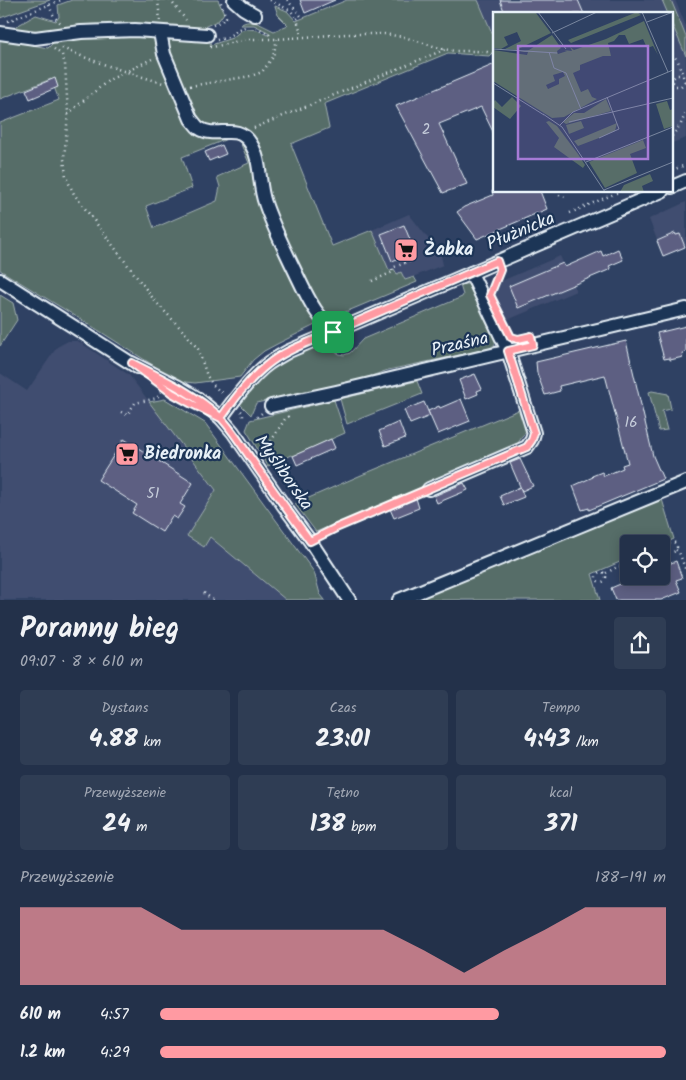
<!DOCTYPE html>
<html lang="pl">
<head>
<meta charset="utf-8">
<style>
	:root { --surface:#23314a; --page:#2f3d54; --text:#f1f3f6; --muted:#a3a9b5; --line:#404c62; --accent:#ff9aa2 }
	body { margin:0; font-family:Kalam,sans-serif; background:var(--page); color:var(--text); height:100vh; display:flex; flex-direction:column; font-size:19px; white-space:nowrap }
	* { box-sizing:border-box; margin:0 }
	p { font-size:16px; color:var(--muted) }
	.icon { flex:none; width:28px; height:28px; fill:none; stroke:currentColor; stroke-width:2; stroke-linecap:round; stroke-linejoin:round }
	.map { position:relative; height:600px; overflow:hidden }
	.side { display:flex; flex-direction:column; background:var(--surface); flex:1 }
	.side>* { flex:none }
	.tools { position:absolute; left:620px; top:535px; display:grid; gap:10px }
	.tools a { display:grid; place-items:center; width:50px; height:50px; border-radius:5px; background:var(--surface); box-shadow:0 2px 12px #0003,0 0 0 1px var(--line); font-size:25px }
	.pin { position:absolute; display:grid; place-items:center; width:42px; height:42px; color:#fff; margin:-21px; border-radius:10px; box-shadow:0 2px 8px #0006 }
	.round { display:grid; place-items:center; flex:none; width:52px; height:52px; border-radius:5px; background:var(--page) }
	.head { display:flex; align-items:center; justify-content:space-between; height:85px; padding:0 20px }
	h1 { font-size:28px; font-weight:800; line-height:38px }
	.figures { display:grid; grid-template-columns:repeat(3,1fr); gap:8px; height:85px; padding:5px 20px }
	.figures div { display:grid; align-content:center; border-radius:5px; background:var(--page); text-align:center }
	.figures b { font-size:25px; font-weight:800 }
	.figures small { font-size:14px; font-weight:400 }
	.figures p { font-size:14px }
	.chart { height:140px; padding:10px 20px }
	.chart p { display:flex; justify-content:space-between }
	.chart svg { width:100%; height:90px; margin-top:5px; fill:var(--accent); opacity:.7 }
	ul { padding:0 20px; list-style:none; font-size:16px }
	li { display:grid; grid-template-columns:80px 60px 1fr; align-items:center; height:38px }
	li i { height:12px; border-radius:6px; background:var(--accent) }
	.map>svg:first-child { display:block }
</style>
</head>
<body>
<div class="map">
<svg width="686" height="600" viewBox="0 0 686 600">
	<rect width="100%" height="100%" fill="#2f4163"/>
	<filter id="ink" filterUnits="userSpaceOnUse"><feTurbulence type="fractalNoise" baseFrequency=".02" numOctaves="2"/><feDisplacementMap in="SourceGraphic" scale="10" xChannelSelector="R" yChannelSelector="G"/><feConvolveMatrix kernelMatrix="1 2 1 2 8 2 1 2 1" color-interpolation-filters="sRGB"/></filter>
	<g filter="url(#ink)">
		<!-- built -->
		<g fill="#404d6f">
			<path d="M478 0H675L686 26V138L672 143V14H495V40Z"/>
			<path d="M686 202V247L663 256 649 219Z"/>
			<path d="M409 214 441 255 443 265 405 280 396 274 389 271 372 230Z"/>
			<path d="M560 256 576 291 505 321 494 295 499 282Z"/>
			<path d="M68 341H78L129 375 216 490 210 537 286 600H0V373L27 391 57 347Z"/>
		</g>
		<!-- green -->
		<g fill="#576d68" stroke="#a0afb0" fill-rule="evenodd">
			<path d="M0 0H50L0 18Z"/>
			<path d="M72 0H218L224 13 219 20 204 27 211 45 232 38 242 30 248 29 258 30 267 35 270 33 254 25H240C251 17 263 26 274 31L288 25 278 15 275 6 287 11 296 21 347 0H478L495 40V50L489 56 448 53 324 104 329 128 291 144 332 246 372 230 389 270 394 269 397 274 401 272 405 280 414 277 417 282 317 324 279 343 264 351 253 360 240 377 195 383 178 381 90 325 0 270V123L59 100 51 79 0 99V39L48 48 57 39 8 31 36 15 56 21 59 17 58 5ZM237 135 249 163 217 177 220 187 217 201 154 228 146 206 192 188 182 157Z"/>
			<path d="M662 0H671L686 37V56L672 24V14H668Z"/>
			<path d="M465 284H469L474 290 496 338C496 344 494 346 488 349L388 370 349 384 256 403 251 415 239 403C251 390 264 373 279 363 292 355 306 350 320 345L324 344 333 349 339 354 344 355 350 353 363 339 462 297 463 295 460 285Z"/>
			<path d="M0 295 13 303 17 320 0 346Z"/>
			<path d="M417 381 422 394 347 424 340 399Z"/>
			<path d="M652 391 668 394 671 409 662 411 667 430 659 431 649 392Z"/>
			<path d="M165 399 205 423 314 572 320 594 325 600H286L210 537 204 547 187 536 216 490 149 402Z"/>
			<path d="M334 400 345 433 293 456 292 455 268 466 246 430 250 420Z"/>
			<path d="M521 409 528 428 514 449 425 488 316 532 295 504 359 476Z"/>
			<path d="M661 496 674 539 661 545V544H629V558L592 574 600 600H413Z"/>
		</g>
		<!-- building -->
		<g fill="#5d5f82" stroke="#e8f1f8">
			<path d="M300 0H335L305 13Z"/>
			<path d="M500 0H578L584 14H505Z"/>
			<path d="M495 64V136L481 107 439 124 467 184 443 193 396 106Z"/>
			<path d="M55 78 58 87 30 99 26 90Z"/>
			<path d="M222 145 226 154 209 161 205 152Z"/>
			<path d="M492 191H540L547 209 477 239 457 212 464 207 493 195Z"/>
			<path d="M404 225 415 252 392 261 381 234Z"/>
			<path d="M675 233 676 235 680 234 685 247 663 256 657 241Z"/>
			<path d="M618 249 623 260 609 266 611 269 518 308 509 286 563 263 565 267 601 251 603 256Z"/>
			<path d="M686 326V352L682 353 683 357 670 360V358L664 359 657 333Z"/>
			<path d="M626 341 653 456 663 479 589 510V508L582 510 573 486 593 477 592 476 602 472 604 476 623 468 622 465 628 463 605 375 559 386 560 391 545 395 537 373 536 362Z"/>
			<path d="M475 374 482 389 477 391 478 394 466 399 459 380Z"/>
			<path d="M461 399 470 421 438 434 428 411 439 406 440 408Z"/>
			<path d="M424 402 430 416 410 424 404 410Z"/>
			<path d="M399 422 405 438 385 446 379 431Z"/>
			<path d="M124 439 193 483 180 504 185 507 177 519 172 516 162 532 132 513 137 505 98 480Z"/>
			<path d="M331 439 335 448 297 465 293 456Z"/>
			<path d="M520 459 533 486 522 491 510 463Z"/>
			<path d="M464 483 468 490 437 503 434 496Z"/>
			<path d="M520 487 524 497 504 505 500 496Z"/>
			<path d="M416 498 419 508 394 518 390 509Z"/>
			<path d="M676 561 682 578 676 580 681 592 661 600H616L611 588 639 576H661V567Z"/>
		</g>
		<g fill="none" stroke-linecap="round" stroke-linejoin="round">
			<!-- minor casing -->
			<g stroke="#e8f1f8" stroke-width="16">
				<g id="minor">
					<path d="M234 0 243 8 255 15"/>
					<path d="M160 32 164 54 191 119C194 122 196 126 199 128 217 140 237 121 251 144 262 162 258 184 265 203 272 224 282 244 291 263 299 279 306 296 316 311 321 318 327 325 333 332"/>
					<path d="M0 33 35 38 81 32 135 30 207 35"/>
					<path d="M672 187 686 181"/>
					<path d="M0 280 137 367"/>
					<path d="M132 363 177 386 197 398 221 418 233 432 284 506 310 541 349 600"/>
					<path d="M271 406 336 392 686 309"/>
					<path d="M221 418C233 401 252 375 269 363 275 359 282 355 289 351L662 191"/>
					<path d="M429 489 527 447 532 440 534 433 508 351 471 273"/>
					<path d="M399 600 686 482"/>
				</g>
			</g>
			<!-- path -->
			<g stroke="#e8f1f8" stroke-width="2.5" stroke-dasharray="1 4" stroke-linecap="butt">
				<path d="M158 0 160 21"/>
				<path d="M170 0 186 20"/>
				<path d="M270 0 291 11 297 19"/>
				<path d="M287 0 301 16 297 19 302 37"/>
				<path d="M49 5C52 13 54 18 61 23"/>
				<path d="M8 21 61 0"/>
				<path d="M213 25 222 21 226 17 220 0"/>
				<path d="M256 27 269 34 271 38"/>
				<path d="M217 40 228 37 239 29 248 26"/>
				<path d="M210 47H213L247 39H277L346 34H384L404 37 443 49 455 51H476L487 52 495 55"/>
				<path d="M62 48C94 62 129 73 163 83"/>
				<path d="M54 49 62 55 65 64 68 114 64 159 66 177 74 194 155 301 186 334 198 349 207 376 213 385 224 395"/>
				<path d="M672 54 678 61 686 85"/>
				<path d="M672 82 673 78 677 75H683"/>
				<path d="M673 82 676 86H681L685 82"/>
				<path d="M190 86 251 76 262 72 273 57 277 39"/>
				<path d="M68 114 83 101 109 80 154 58"/>
				<path d="M254 128 446 49"/>
				<path d="M672 136 681 124 686 112"/>
				<path d="M672 170 686 165"/>
				<path d="M556 191 559 195 565 197"/>
				<path d="M570 213 621 191"/>
				<path d="M372 281 393 272 392 268 410 261"/>
				<path d="M492 290 498 274"/>
				<path d="M241 411 243 413V420"/>
				<path d="M121 412 127 415 135 403 157 398 161 392"/>
				<path d="M257 417 262 413"/>
				<path d="M263 454 285 419 292 414"/>
				<path d="M320 536 418 494"/>
				<circle cx="672" cy="547" r="5"/>
				<path d="M661 549H667"/>
				<path d="M676 550 679 552 686 571"/>
				<path d="M629 560 627 564 629 567"/>
				<circle cx="601" cy="577" r="5"/>
				<path d="M606 573 617 567 627 566"/>
				<path d="M204 593 213 600"/>
			</g>
			<!-- minor -->
			<use href="#minor" stroke="#1d3557" stroke-width="12"/>
		</g>
	</g>
	<g fill="none" stroke-linecap="round" stroke-linejoin="round" filter="url(#ink)">
		<!-- route casing -->
		<g stroke="#fff" stroke-width="10">
			<path id="route" d="M333 332C311 342 286 349 267 365 249 379 234 399 221 418L192 404 172 393 132 363C163 379 194 393 220 417 233 430 243 448 254 463 272 489 291 515 310 541L336 528 527 447 532 440 534 433 508 351 533 345 531 336 518 339 511 337 490 295 500 270 497 261 333 332"/>
		</g>
		<!-- route -->
		<use href="#route" stroke="#ff9aa2" stroke-width="6"/>
	</g>
	<!-- icons -->
	<defs>
		<g id="supermarket-square" transform="scale(1.25)"><rect x="-9" y="-9" width="18" height="18" rx="4" fill="#ff9aa2" stroke="#1d3557"/><path d="M-6-5.5h2.5l.6 2H6L4.5 2H-2.5L-4.4-4H-6ZM-1.5 3.2a1.3 1.3 0 1 0 .1 0ZM3 3.2a1.3 1.3 0 1 0 .1 0Z" fill="#111"/></g>
	</defs>
	<g fill-rule="evenodd">
		<use href="#supermarket-square" x="406" y="250"/>
		<use href="#supermarket-square" x="127" y="454"/>
	</g>
	<g text-anchor="middle" dominant-baseline="central" stroke-width="4.5" stroke-linejoin="round" paint-order="stroke">
		<!-- number labels -->
		<g font-size="15" fill="#c5ccda">
			<text x="426" y="130">2</text>
			<text x="631" y="423">16</text>
			<text x="153" y="494">51</text>
		</g>
		<!-- street labels -->
		<g font-size="18" fill="#e8f1f8" stroke="#1d3557">
			<text transform="translate(521 232) rotate(-23)">Płużnicka</text>
			<text transform="translate(460 345) rotate(-13)">Przaśna</text>
			<text transform="translate(283 473) rotate(55)">Myśliborska</text>
		</g>
		<!-- poi labels -->
		<g font-size="18" font-weight="bold" fill="#e8f1f8" stroke="#1d3557" text-anchor="start">
			<text x="424" y="250">Żabka</text>
			<text x="144" y="454">Biedronka</text>
		</g>
	</g>
	<!-- overview -->
	<g transform="translate(493 12)">
		<rect width="180" height="180" fill="#2f4163"/>
		<path d="M0 0 43 1 58 21 23 38 12 37 28 29 24 20 11 25 15 33 8 37 0 36ZM144 0 148 3 78 31 75 28ZM151 9 165 43 160 34 154 36 150 27 136 32 132 23H126L121 29 115 31 118 44H110L87 53V58L80 61 88 80 95 77 99 85 104 87 71 105 59 106 0 69V38L34 43 35 40H27L36 38 59 23 68 36 64 39 65 42 74 39 71 38 79 39 77 35 81 38 113 27ZM70 60 72 64 66 67V72L55 77 53 73 62 69 60 63ZM19 85 28 94 17 107 0 95V91L2 88 9 95ZM113 87 118 99 73 112 70 110 81 101H91ZM174 89 177 98 180 97V114L171 117 163 92ZM56 109 64 114 85 142 92 153 90 156 61 135 66 126 53 110ZM88 109 91 116 76 122 73 113ZM124 111 122 119 106 126 85 134 81 129ZM150 128 153 136 137 142 144 161 112 176 96 150ZM157 162 160 169 149 174 151 180H127L131 173Z" fill="#576d68" fill-rule="evenodd"/>
		<path fill="none" stroke="#79879f" stroke-width="1" d="M45 0 73 37M149 0 175 60M154 10 180 0M59 21 104 0M0 37 64 41M56 40 61 56 73 61 88 97M0 71 51 103M50 102 69 115 112 180M76 110 180 86M67 113 80 100 180 58M106 126 126 117 114 85M93 150 180 115M111 178 180 150"/>
		<path fill="#a77bd6" fill-opacity="0.15" stroke="#a77bd6" stroke-width="2.5" d="M25 34H155V147H25Z"/>
		<rect width="180" height="180" fill="none" stroke="#e8f1f8" stroke-width="2.5"/>
	</g>
</svg>
<div class="tools">
<a><svg class="icon" aria-label="locate" viewBox="0 0 24 24"><circle cx="12" cy="12" r="6"/><path d="M12 2v4M12 18v4M2 12h4M18 12h4"/></svg></a>
</div>
<div class="pin" style="left:333px;top:332px;background:#1e9e55"><svg class="icon" aria-label="arrive" viewBox="0 0 24 24"><path d="M6 21V4h12l-3 4 3 4H6"/></svg></div>
</div>
<section class="side">
<div class="head"><div><h1>Poranny bieg</h1><p>09:07 · 8 × 610 m</p></div><a class="round"><svg class="icon" aria-label="share" viewBox="0 0 24 24"><path d="M12 15V3M7 8l5-5 5 5M5 13v7h14v-7"/></svg></a></div>
<div class="figures">
<div><p>Dystans</p><b>4.88<small> km</small></b></div>
<div><p>Czas</p><b>23:01</b></div>
<div><p>Tempo</p><b>4:43<small> /km</small></b></div>
</div>
<div class="figures">
<div><p>Przewyższenie</p><b>24<small> m</small></b></div>
<div><p>Tętno</p><b>138<small> bpm</small></b></div>
<div><p>kcal</p><b>371</b></div>
</div>
<div class="chart"><p><span>Przewyższenie</span>188–191 m</p>
<svg viewBox="0 0 160 44" preserveAspectRatio="none"><path d="M0 44V6L10 6L20 6L30 6L40 17L50 17L60 17L70 17L80 17L90 17L100 27L110 38L120 27L130 17L140 6L150 6L160 6V44z"/></svg>
</div>
<ul>
<li><b>610 m</b>4:57<i style="width:67%"></i></li>
<li><b>1.2 km</b>4:29<i style="width:100%"></i></li>
</ul>
</section>
</body>
</html>
